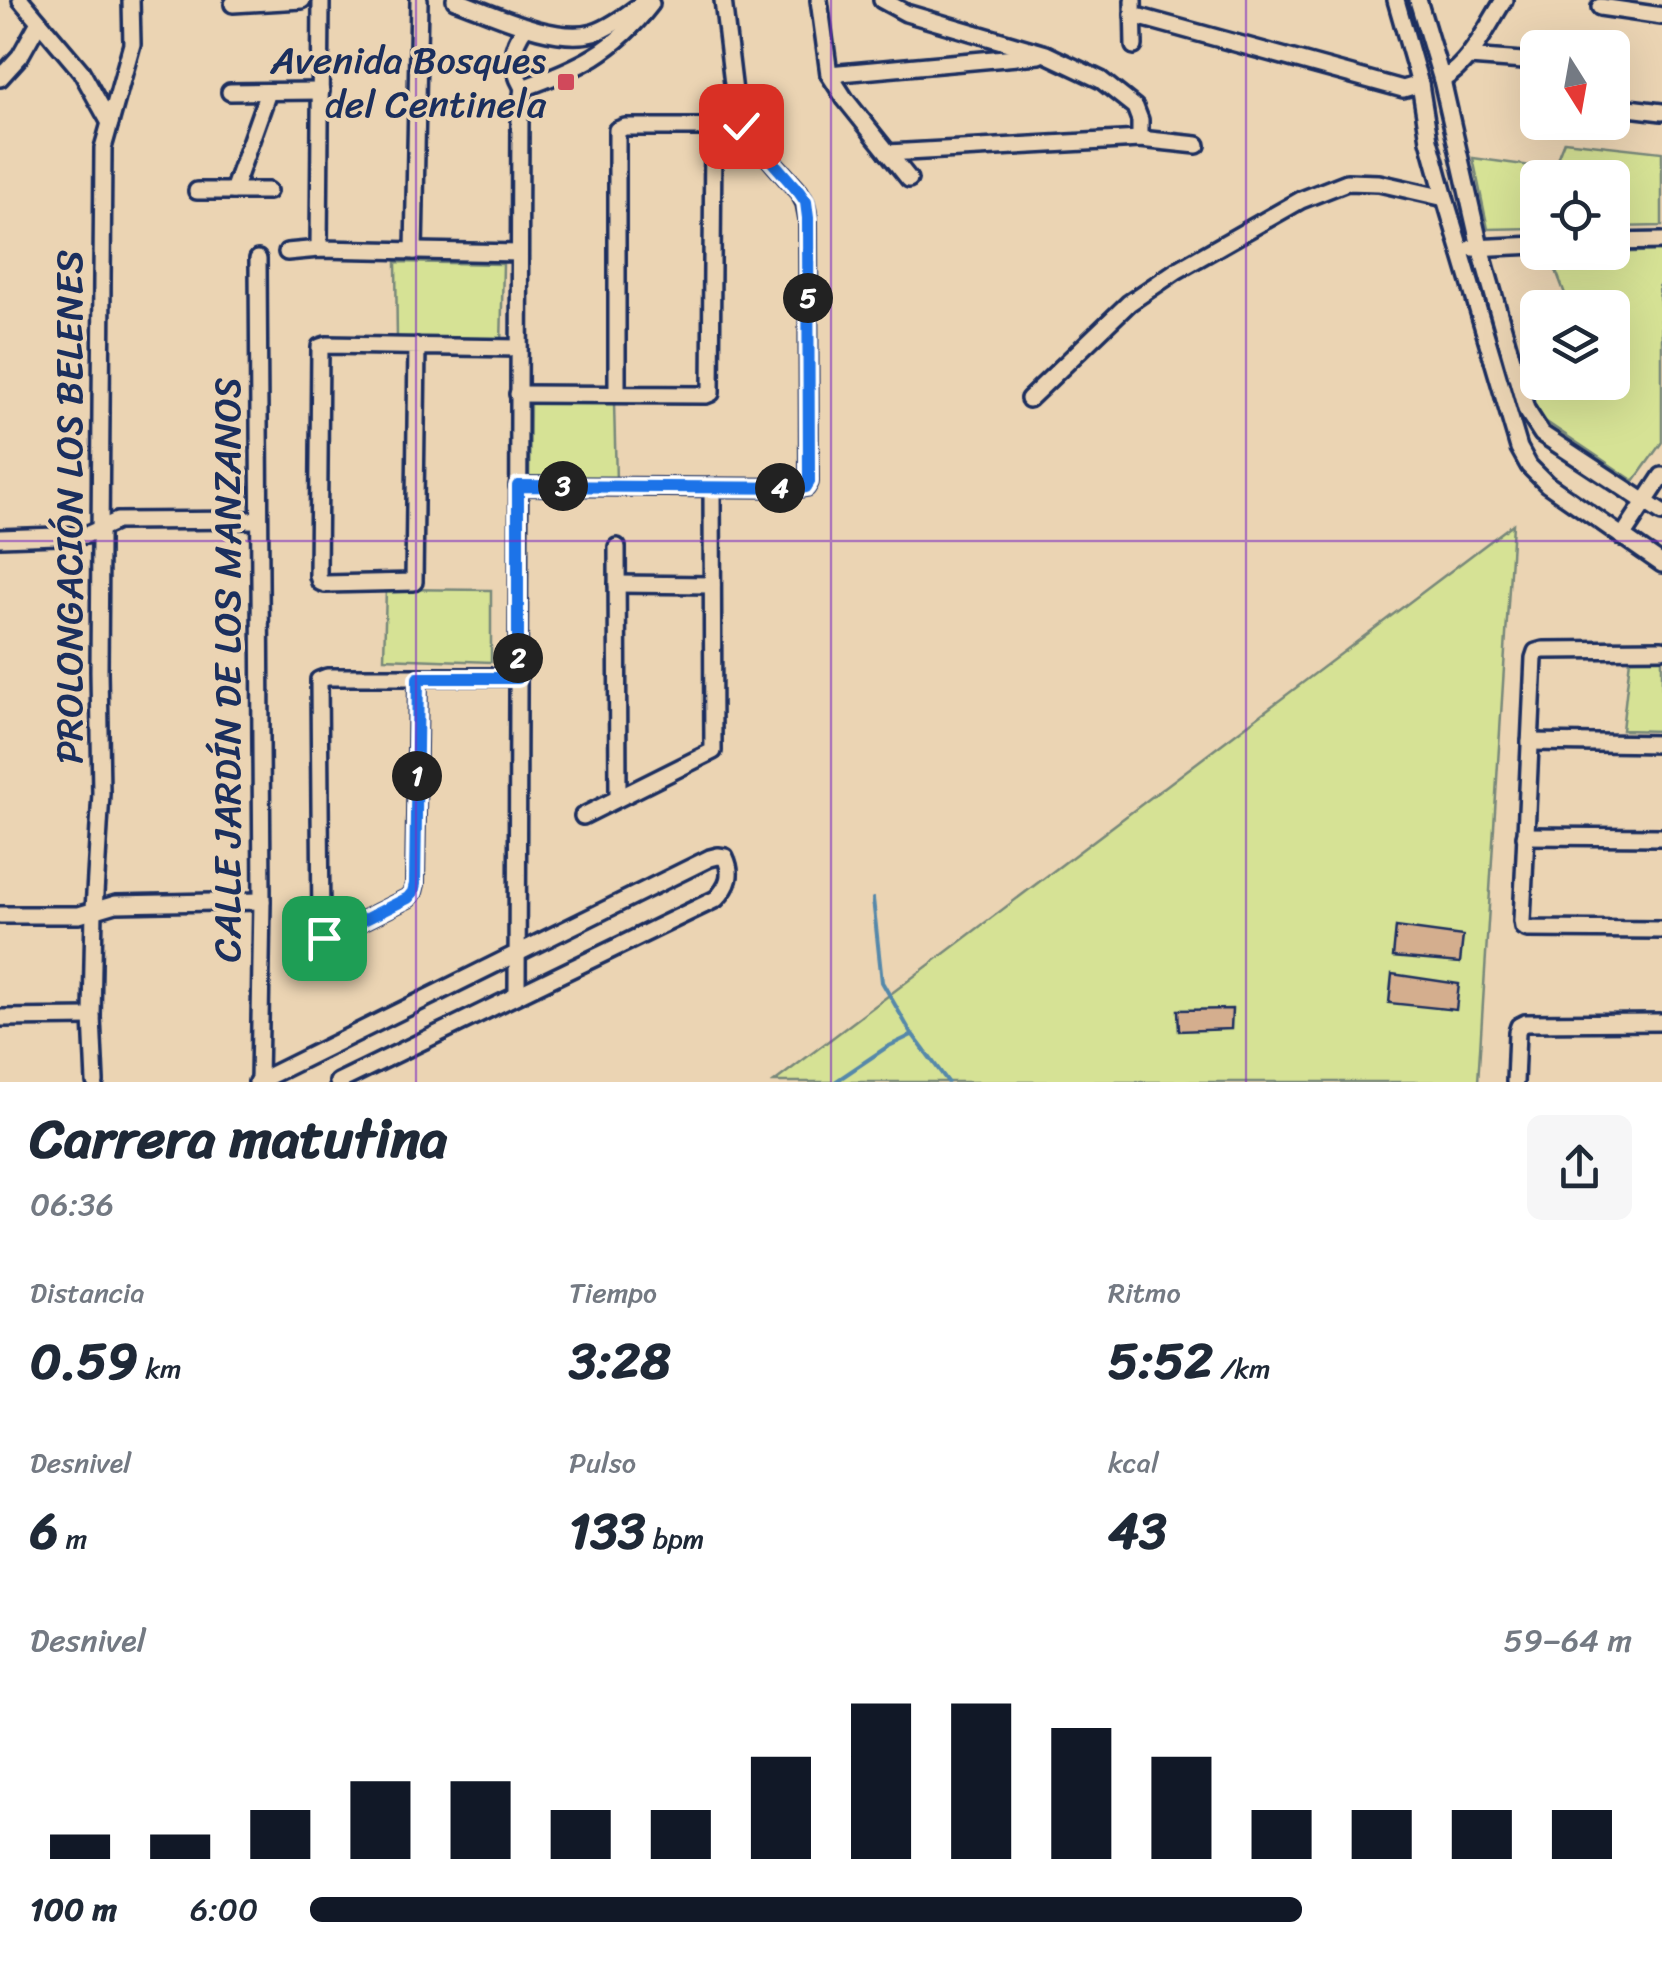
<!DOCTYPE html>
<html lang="es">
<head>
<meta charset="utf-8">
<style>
	:root { --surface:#fff; --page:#f6f6f7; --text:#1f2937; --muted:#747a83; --accent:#111827 }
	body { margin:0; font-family:Sriracha,sans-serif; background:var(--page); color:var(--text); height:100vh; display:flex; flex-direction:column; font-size:38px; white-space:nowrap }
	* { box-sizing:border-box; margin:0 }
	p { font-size:32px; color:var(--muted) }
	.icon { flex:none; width:55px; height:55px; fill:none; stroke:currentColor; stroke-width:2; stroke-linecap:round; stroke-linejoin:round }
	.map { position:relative; height:1082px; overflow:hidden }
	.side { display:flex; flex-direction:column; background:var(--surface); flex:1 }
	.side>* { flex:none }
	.needle { width:65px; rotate:169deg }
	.buttons { position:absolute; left:1520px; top:30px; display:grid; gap:20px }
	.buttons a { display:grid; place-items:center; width:110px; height:110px; border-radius:15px; background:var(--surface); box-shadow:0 10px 40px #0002; font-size:50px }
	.pin { position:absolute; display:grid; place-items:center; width:85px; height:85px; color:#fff; margin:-42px; border-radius:20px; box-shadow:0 5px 15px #0006 }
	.km { position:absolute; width:50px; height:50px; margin:-25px; border-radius:50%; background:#222; color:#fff; font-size:28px; line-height:50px; text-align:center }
	.round { display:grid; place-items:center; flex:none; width:105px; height:105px; border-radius:15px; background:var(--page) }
	.summary { display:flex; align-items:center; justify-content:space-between; height:170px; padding:0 30px }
	h1 { font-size:55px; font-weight:800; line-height:75px }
	.stats { display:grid; grid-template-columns:repeat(3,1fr); gap:15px; height:170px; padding:10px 30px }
	.stats div { display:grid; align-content:center }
	.stats b { font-size:50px; font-weight:800 }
	.stats small { font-size:28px; font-weight:400 }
	.stats p { font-size:28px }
	.chart { height:280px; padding:20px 30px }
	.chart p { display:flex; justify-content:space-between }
	.chart svg { width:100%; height:180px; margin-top:10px; stroke:var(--accent); stroke-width:6 }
	ul { padding:0 30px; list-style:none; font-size:32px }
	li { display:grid; grid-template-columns:160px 120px 1fr; align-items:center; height:75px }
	li i { height:25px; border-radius:12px; background:var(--accent) }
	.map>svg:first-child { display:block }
</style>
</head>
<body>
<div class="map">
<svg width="1662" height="1082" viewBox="0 0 1662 1082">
	<rect width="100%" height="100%" fill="#ebd4b3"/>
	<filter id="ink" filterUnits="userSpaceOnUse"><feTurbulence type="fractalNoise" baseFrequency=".01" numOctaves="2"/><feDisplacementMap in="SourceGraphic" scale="20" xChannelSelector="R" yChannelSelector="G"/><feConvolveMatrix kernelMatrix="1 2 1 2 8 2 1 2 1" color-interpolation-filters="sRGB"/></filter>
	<g filter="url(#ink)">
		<!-- green -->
		<g fill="#d6e295" stroke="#78887a" stroke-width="2.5">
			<path d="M1564 141 1662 152V226L1613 227 1612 178H1538L1537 228 1488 229 1473 158 1553 169Z"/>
			<path d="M1662 251V284L1659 286 1662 337V442L1634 481 1533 413 1527 378 1537 376 1538 382H1612V308L1570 307 1550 255Z"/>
			<path d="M396 262 503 264 501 346 397 341Z"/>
			<path d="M530 402 614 403 616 482 529 481Z"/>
			<path d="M1513 524 1478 1082H774Z"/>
			<path d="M386 589 491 590V662L384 658Z"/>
			<path d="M1630 659H1662V731L1622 730Z"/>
		</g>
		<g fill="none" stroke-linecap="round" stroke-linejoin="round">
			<!-- stream -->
			<g stroke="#58a" stroke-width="4">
				<path d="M873 899 882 982 910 1031 948 1082"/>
				<path d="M835 1082 887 1047 912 1035"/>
			</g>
		</g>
		<!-- building -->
		<g fill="#d4ae8e" stroke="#1b2f5e" stroke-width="2.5">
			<path d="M1396 927 1463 936 1460 963 1393 957Z"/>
			<path d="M1392 974 1459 984 1456 1010 1389 1003Z"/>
			<path d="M1232 1009 1231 1029 1179 1031 1178 1010Z"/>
		</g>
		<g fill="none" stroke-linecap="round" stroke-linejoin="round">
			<!-- minor casing -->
			<g stroke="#1b2f5e" stroke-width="22">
				<g id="minor">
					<path d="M21 0 81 71 110 123"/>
					<path d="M455 0C492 13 554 44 593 33 612 27 630 12 647 0"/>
					<path d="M819 0 829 74 845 99 909 179"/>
					<path d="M882 0 906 13 1046 54 1101 80 1135 107 1140 120V139"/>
					<path d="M1133 0 1134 46"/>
					<path d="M1396 0 1420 84 1429 140 1445 198 1519 448 1529 466 1547 484 1662 564"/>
					<path d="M1418 0 1442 80 1480 247 1526 409 1542 434 1662 513"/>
					<path d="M233 4 302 0"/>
					<path d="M1600 7 1662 16"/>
					<path d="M1133 15 1403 89 1420 84"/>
					<path d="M1469 57 1538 62"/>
					<path d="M829 74 1039 55"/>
					<path d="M0 78 20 56 39 22"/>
					<path d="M1442 80C1471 63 1486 28 1504 0"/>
					<path d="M523 88C579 68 614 52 651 4"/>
					<path d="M523 88C509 63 510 48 526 26"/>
					<path d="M230 92 321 91"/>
					<path d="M1612 106 1662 112"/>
					<path d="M888 153 1140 139 1197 145"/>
					<path d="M197 191H268"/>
					<path d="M233 191 268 92"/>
					<path d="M1612 242 1662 241"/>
					<path d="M1472 248 1538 245"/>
					<path d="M319 249 321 0"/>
					<path d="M414 251 419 0"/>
					<path d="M287 252 319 249 518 253"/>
					<path d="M258 259 262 901 259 1082"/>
					<path d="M417 346 414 582 325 584 320 582 318 576 320 347 326 345 518 348"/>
					<path d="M518 394 706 395 711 393 713 134 705 127H625L617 130V394"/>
					<path d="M1029 399 1129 303 1176 271 1301 200 1347 182 1379 183 1445 198"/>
					<path d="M518 486 800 488 806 487 809 482 808 218 805 203 799 192 741 126 736 109 723 0"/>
					<path d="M1622 537 1662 476"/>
					<path d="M0 538 86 535 117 521 259 520"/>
					<path d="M617 547 618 797"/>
					<path d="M617 584 712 585"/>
					<path d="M1662 649 1543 650 1536 652 1534 658 1522 921 1523 927 1528 929 1662 930"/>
					<path d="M418 678 415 884 413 892 408 898 334 935 324 938 321 928 319 680 327 677H518"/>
					<path d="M1530 742 1662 744"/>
					<path d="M583 816 713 751 712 487"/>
					<path d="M1525 836 1662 837"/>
					<path d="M0 915H79L116 904 262 901"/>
					<path d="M517 994 520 109 523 88"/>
					<path d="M0 1018 92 1017"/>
					<path d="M95 1082 92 1017 94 910 101 793 99 671 103 148 132 44 131 0"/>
					<path d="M257 1082 710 858 718 856 725 857C733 874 729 886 716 899L338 1082"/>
					<path d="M1515 1082 1517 1032 1519 1026 1525 1023 1662 1022"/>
				</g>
			</g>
			<!-- minor -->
			<use href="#minor" stroke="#ebd4b3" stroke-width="15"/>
		</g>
	</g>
	<g fill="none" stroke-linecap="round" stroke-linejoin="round" filter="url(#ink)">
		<!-- route casing -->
		<g stroke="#fff" stroke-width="20">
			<path id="route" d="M324 938 334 935 408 898 413 892 415 884 418 678H518V486L800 488 806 487 809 482 808 218 806 202 799 192 741 126"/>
		</g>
		<!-- route -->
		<use href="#route" stroke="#1a73e8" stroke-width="12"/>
	</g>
	<!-- grid -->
	<path fill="none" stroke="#7b2cbf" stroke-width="2.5" stroke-opacity="0.55" d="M416 0V1082M831 0V1082M1246 0V1082M0 541H1662"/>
	<!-- markers -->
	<rect fill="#d1495b" stroke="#ebd4b3" stroke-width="4" x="556" y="72" width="20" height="20" rx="5"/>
	<g text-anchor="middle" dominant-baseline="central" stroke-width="8" stroke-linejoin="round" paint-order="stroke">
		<!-- poi labels -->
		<g font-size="38" fill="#1b2f5e" stroke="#ebd4b3" text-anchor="end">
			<text x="546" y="60">Avenida Bosques<tspan x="546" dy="44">del Centinela</tspan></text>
		</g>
		<!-- street labels -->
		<g font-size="38" fill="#1b2f5e" stroke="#ebd4b3">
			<text transform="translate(69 507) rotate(-90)">PROLONGACIÓN LOS BELENES</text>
			<text transform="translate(227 670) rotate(-90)">CALLE JARDÍN DE LOS MANZANOS</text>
		</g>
	</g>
</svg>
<div class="buttons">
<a><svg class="needle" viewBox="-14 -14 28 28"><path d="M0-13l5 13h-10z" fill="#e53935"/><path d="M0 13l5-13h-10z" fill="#747a83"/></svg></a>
<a><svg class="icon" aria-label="locate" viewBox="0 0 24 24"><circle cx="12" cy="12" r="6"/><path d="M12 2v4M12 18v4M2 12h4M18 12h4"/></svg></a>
<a><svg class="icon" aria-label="layers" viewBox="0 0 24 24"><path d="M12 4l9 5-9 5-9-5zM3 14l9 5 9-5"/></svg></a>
</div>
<div class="pin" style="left:324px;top:938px;background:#1e9e55"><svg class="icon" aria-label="arrive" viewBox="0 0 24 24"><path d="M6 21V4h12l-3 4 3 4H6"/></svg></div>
<div class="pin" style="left:741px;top:126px;background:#d93025"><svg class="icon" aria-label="check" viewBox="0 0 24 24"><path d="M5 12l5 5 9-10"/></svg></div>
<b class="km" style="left:417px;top:776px">1</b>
<b class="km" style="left:518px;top:658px">2</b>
<b class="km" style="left:563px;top:486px">3</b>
<b class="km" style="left:780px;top:488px">4</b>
<b class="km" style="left:808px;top:298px">5</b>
</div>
<section class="side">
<div class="summary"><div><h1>Carrera matutina</h1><p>06:36</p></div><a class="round"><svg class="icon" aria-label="share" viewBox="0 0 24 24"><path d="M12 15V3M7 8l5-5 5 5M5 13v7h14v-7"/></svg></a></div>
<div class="stats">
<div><p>Distancia</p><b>0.59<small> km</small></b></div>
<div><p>Tiempo</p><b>3:28</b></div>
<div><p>Ritmo</p><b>5:52<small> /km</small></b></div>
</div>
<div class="stats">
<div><p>Desnivel</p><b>6<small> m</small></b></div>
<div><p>Pulso</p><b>133<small> bpm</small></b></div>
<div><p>kcal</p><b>43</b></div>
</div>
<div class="chart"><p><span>Desnivel</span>59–64 m</p>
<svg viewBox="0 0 160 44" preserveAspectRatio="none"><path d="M5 44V38M15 44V38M25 44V32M35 44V25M45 44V25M55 44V32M65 44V32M75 44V19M85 44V6M95 44V6M105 44V12M115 44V19M125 44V32M135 44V32M145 44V32M155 44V32"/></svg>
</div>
<ul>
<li><b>100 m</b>6:00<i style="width:75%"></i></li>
</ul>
</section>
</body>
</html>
